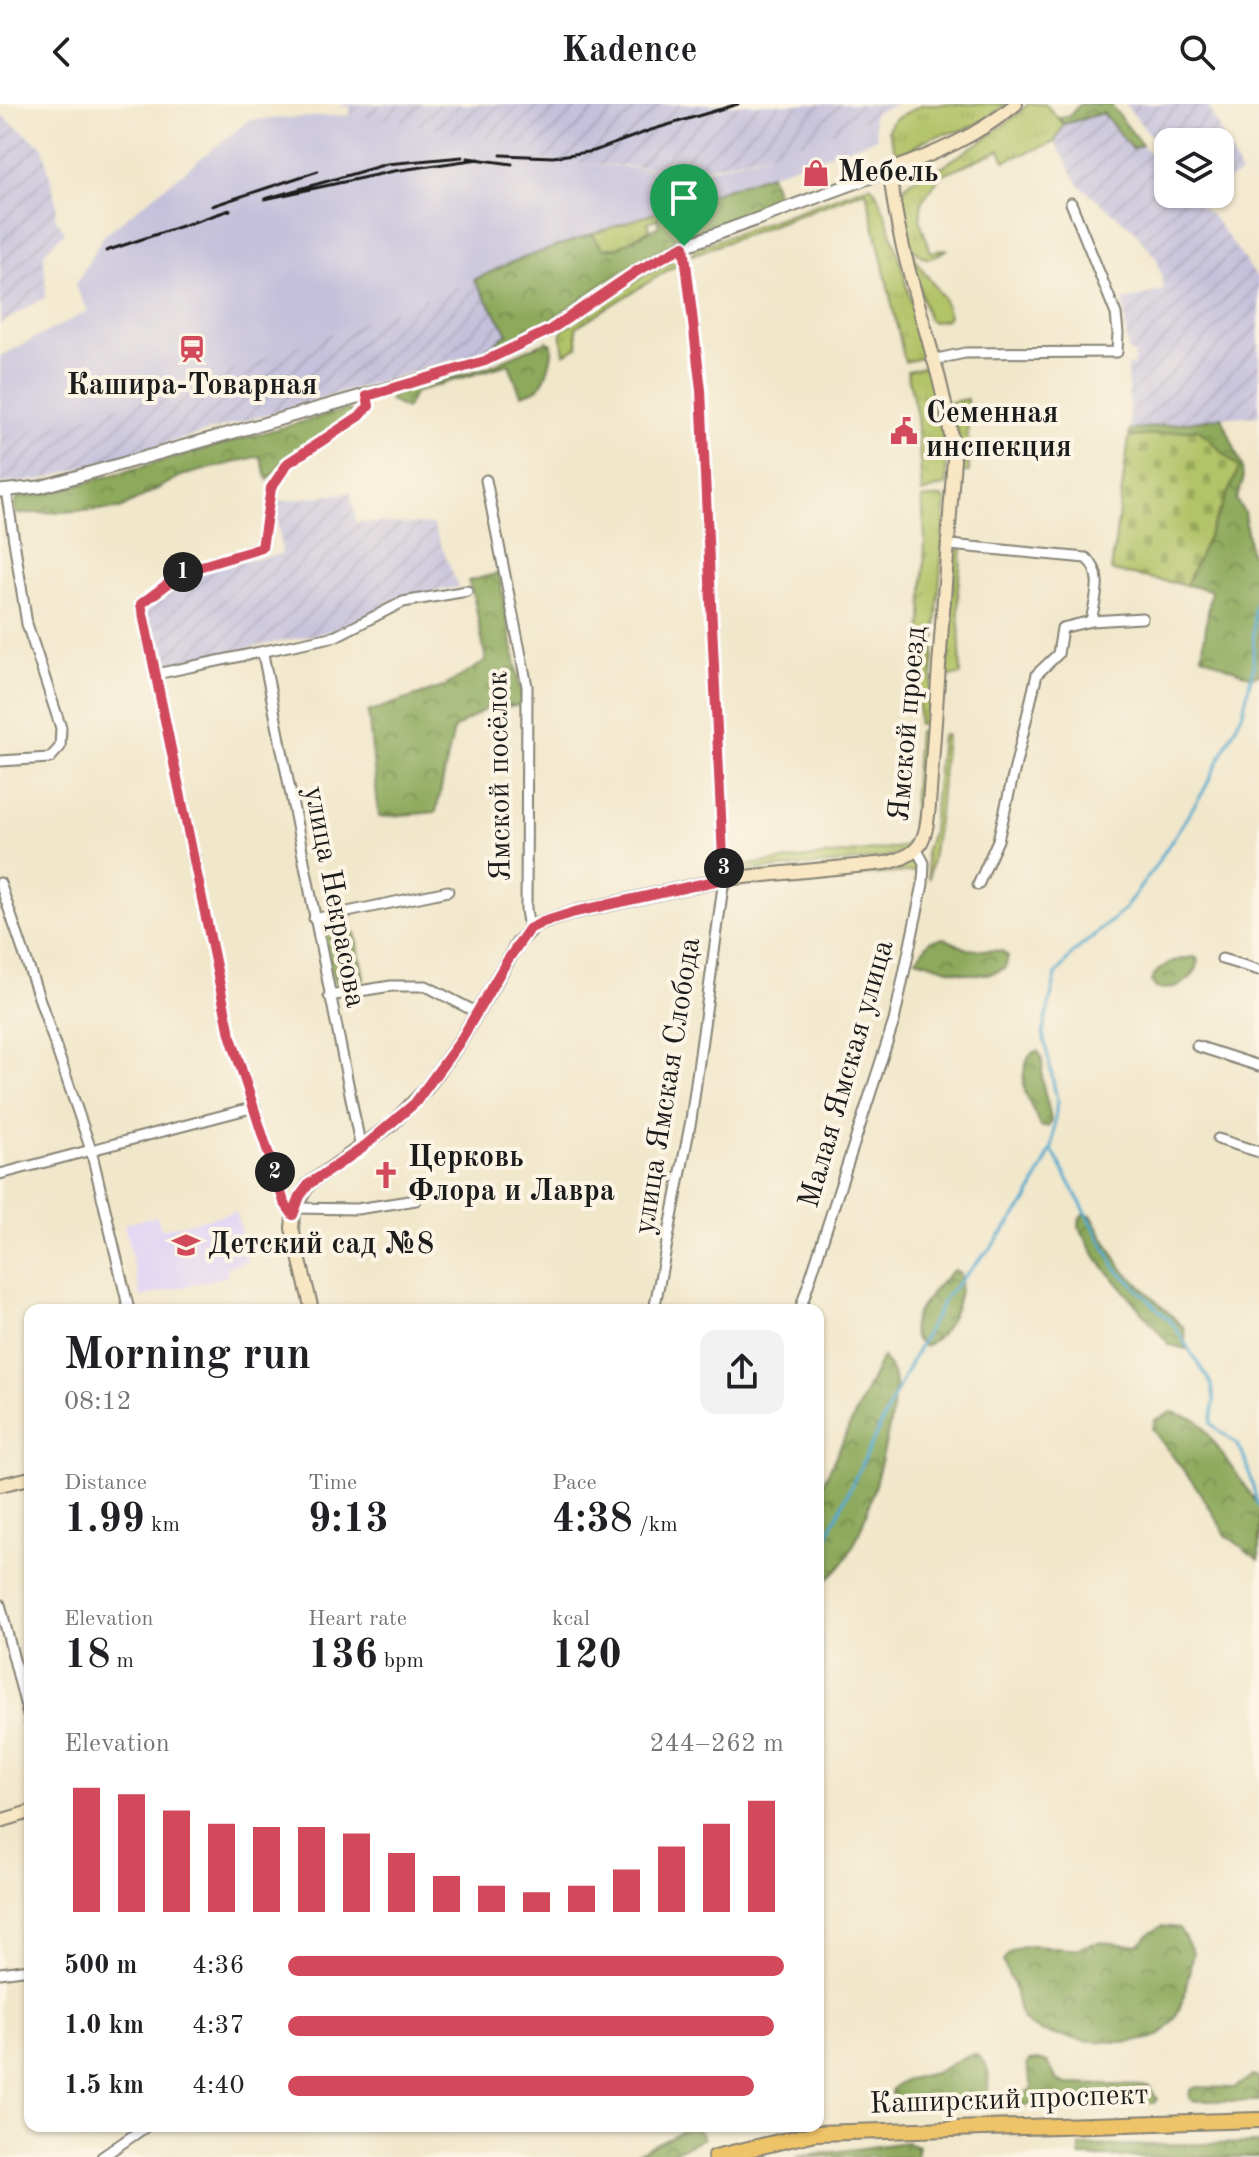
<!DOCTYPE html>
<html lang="en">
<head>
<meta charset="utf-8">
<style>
	:root { --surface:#fff; --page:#f2f2f2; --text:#202124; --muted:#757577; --accent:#d1495b }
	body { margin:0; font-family:"Old Standard TT",serif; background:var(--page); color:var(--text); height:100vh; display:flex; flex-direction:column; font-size:30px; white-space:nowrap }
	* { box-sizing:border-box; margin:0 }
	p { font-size:26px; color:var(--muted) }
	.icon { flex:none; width:44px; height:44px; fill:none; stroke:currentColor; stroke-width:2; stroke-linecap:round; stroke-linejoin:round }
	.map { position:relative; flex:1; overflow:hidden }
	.side { position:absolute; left:24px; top:1200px; width:800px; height:828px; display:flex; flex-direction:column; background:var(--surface); border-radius:16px; box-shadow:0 2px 6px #0004 }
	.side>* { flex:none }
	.tools { position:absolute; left:1154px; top:24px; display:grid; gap:16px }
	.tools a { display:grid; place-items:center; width:80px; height:80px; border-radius:16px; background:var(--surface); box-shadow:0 2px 6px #0004; font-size:40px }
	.pin { position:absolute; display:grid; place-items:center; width:68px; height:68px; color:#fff; margin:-82px -34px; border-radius:50% 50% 50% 0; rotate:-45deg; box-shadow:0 0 8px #0007 }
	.pin .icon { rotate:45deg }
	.km { position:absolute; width:40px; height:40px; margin:-20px; border-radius:50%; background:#222; color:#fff; font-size:22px; line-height:40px; text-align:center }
	.round { display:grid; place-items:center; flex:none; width:84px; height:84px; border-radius:16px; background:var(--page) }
	.headline { display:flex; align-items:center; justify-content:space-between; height:136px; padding:0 40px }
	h1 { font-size:44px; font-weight:700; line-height:60px }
	.stats { display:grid; grid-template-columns:repeat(3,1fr); gap:12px; height:136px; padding:8px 40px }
	.stats div { display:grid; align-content:center }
	.stats b { font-size:40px; font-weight:700 }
	.stats small { font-size:22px; font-weight:400 }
	.stats p { font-size:22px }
	.chart { height:224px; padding:16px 40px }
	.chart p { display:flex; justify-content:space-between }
	.chart svg { width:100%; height:144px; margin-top:8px; stroke:var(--accent); stroke-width:6 }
	ul { padding:0 40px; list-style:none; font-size:26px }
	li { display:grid; grid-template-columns:128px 96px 1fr; align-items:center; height:60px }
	li i { height:20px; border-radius:10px; background:var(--accent) }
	header { display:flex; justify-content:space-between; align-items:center; height:104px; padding:0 40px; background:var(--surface); font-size:36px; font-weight:700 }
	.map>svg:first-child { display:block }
</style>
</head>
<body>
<header><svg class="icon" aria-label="back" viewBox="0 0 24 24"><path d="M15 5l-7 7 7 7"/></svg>Kadence<svg class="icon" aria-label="search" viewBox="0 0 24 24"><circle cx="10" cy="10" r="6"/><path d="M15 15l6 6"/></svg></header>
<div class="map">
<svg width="1259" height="2053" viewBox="0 0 1259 2053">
	<defs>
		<pattern id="industrial-furrows" width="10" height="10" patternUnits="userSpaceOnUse" patternTransform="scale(2)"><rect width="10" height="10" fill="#c4c0db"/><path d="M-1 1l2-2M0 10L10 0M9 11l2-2" fill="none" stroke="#a8a4bb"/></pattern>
		<pattern id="grass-tufts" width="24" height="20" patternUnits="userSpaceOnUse" patternTransform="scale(2)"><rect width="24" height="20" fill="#b2c367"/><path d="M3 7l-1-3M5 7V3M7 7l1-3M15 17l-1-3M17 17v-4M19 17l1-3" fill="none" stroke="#98a759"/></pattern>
		<pattern id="forest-crowns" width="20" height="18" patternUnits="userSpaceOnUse" patternTransform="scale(2)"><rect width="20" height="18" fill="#8da95c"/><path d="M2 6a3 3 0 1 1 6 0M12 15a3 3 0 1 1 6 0" fill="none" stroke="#72894b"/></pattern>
		<pattern id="cemetery-stones" width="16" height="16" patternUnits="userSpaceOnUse" patternTransform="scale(2)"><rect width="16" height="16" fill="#b2c367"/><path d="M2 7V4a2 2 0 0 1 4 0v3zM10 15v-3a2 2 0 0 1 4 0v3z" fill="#98a759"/></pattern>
	</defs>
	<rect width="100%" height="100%" fill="#fcf5e5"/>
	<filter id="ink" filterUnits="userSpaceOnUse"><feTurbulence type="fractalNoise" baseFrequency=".0125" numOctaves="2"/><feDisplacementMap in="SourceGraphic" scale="16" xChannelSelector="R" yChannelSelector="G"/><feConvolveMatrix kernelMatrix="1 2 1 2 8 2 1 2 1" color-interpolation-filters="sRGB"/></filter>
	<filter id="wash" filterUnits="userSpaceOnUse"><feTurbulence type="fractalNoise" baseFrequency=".006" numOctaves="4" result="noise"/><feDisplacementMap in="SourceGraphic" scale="32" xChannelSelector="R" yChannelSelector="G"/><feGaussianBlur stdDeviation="1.8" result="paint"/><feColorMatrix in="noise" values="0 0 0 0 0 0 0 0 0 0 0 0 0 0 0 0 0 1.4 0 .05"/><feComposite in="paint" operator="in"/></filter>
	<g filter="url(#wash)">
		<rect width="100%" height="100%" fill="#f1e7cb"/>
		<!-- built -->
		<path fill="#e0d4f4" d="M236 1108 248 1157 227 1163 228 1172 141 1193 124 1120 157 1112 161 1125Z"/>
		<!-- industrial -->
		<g fill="url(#industrial-furrows)">
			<path d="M341 0H896L873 10V14L779 47 696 66 538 57 431 24 350 11V3L340 2Z"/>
			<path d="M1125 0H1207L1241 70 1220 80V38H1168V53Z"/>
			<path d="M1103 9 1132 45 1142 41 1168 70V90H1186L1213 113 1259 176V312L1222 313 1130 326 1127 262H1133L1135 250 1128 248 1123 197 1164 186 1157 155 1133 125 1079 81 1055 38 1064 20Z"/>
			<path d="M0 10 43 43 57 102 55 113 65 128 44 148 46 193 0 220Z"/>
			<path d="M474 176 508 229 483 248 40 376 0 380V333L67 317 208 275Z"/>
			<path d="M351 388 356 418 433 421 458 483 401 494 333 527 155 563 141 500 185 467 282 450 275 398Z"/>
		</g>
		<!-- railway -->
		<path fill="#c4c0db" d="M350 11 386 15 536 45 538 57 656 65 706 66 779 47 873 14 877 34 512 158 474 176 208 275 67 317 0 333V252L88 207 75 182 103 132 249 16Z"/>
		<!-- grass -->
		<g fill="url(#grass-tufts)" stroke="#677042" stroke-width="2">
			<path d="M923 0H1006C994 10 982 19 968 24 954 30 939 29 925 36 914 42 910 47 897 52L888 26 893 16Z"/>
			<path d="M1028 0H1045L1064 20 1055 38 1005 57 1000 46 941 71 922 97 920 117 931 148 948 145C942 148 932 156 926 154 903 146 894 102 905 83 913 71 931 69 943 62 972 43 1004 24 1028 0Z"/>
			<path d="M870 81C886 89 918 227 925 253L905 258 866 86 692 151 695 144Z"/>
			<path d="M660 107 657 115 648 118 650 125 618 143 603 145 592 130Z"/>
			<path d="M913 152 943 194 949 211 947 215 932 218 928 215 911 154Z"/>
			<path d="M675 155 681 158 576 223 578 243 564 250 561 227 642 173Z"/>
			<path d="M927 262 944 332 947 376 946 381 922 389 917 313 907 267Z"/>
			<path d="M967 295 969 368H962L958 330 950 298Z"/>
			<path d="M942 393 946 398 929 614 925 619 918 620 925 435 922 395Z"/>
			<path d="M956 445H962L958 485 961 571 950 572 946 570Z"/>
			<path d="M925 627 928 629 920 725C917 733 914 741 907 746 888 759 769 764 739 767L729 763 901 743 911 736 918 628Z"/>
			<path d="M943 631H946L939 710 929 775 925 749 932 727 941 633Z"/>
			<path d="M916 757 919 767 735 782 728 785 730 781 738 779 890 765Z"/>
		</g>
		<!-- forest -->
		<g fill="url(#forest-crowns)" stroke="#54623c" stroke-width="2">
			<path d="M1080 0H1110L1142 41 1132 45 1103 9 1064 20 1059 13 1069 12Z"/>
			<path d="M770 70 780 98 683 134 636 158 547 218 483 248 508 229 474 176 512 158 592 130 603 145 618 143 659 122 657 115 660 107Z"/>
			<path d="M547 237 552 240C553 252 547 275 539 283 534 288 527 289 521 291L509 260 415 288 406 305 389 297 391 292 396 290 488 263Z"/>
			<path d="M348 305 352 308 350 313 286 353 268 376 260 352 181 372 120 405 16 410 14 401 19 393 41 391Z"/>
			<path d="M1222 313 1242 363 1243 377 1236 396 1244 408 1250 448 1259 454V570L1252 573 1202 552 1211 486 1186 481 1239 364 1198 325 1129 334 1130 326Z"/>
			<path d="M499 469 523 601 487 604 454 625 436 708 379 713 368 608 443 583 486 557 474 494 468 477Z"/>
			<path d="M341 821 355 828 364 873 363 877C356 880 343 884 337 879 329 872 324 835 324 825Z"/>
			<path d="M944 834 967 845 1002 847 1008 852 1005 864C976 879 945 863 916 855L931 836Z"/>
			<path d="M1195 853 1199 857C1194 878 1176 887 1156 884L1151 877C1157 861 1178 854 1195 853Z"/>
			<path d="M1038 947C1044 955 1042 963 1042 973 1043 989 1050 1003 1051 1019L1047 1023H1041C1031 1000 1018 986 1026 960 1028 952 1030 949 1038 947Z"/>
			<path d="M1085 1109 1091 1111 1122 1164 1184 1224 1186 1245 1170 1241 1098 1156 1079 1123 1080 1113Z"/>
			<path d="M955 1166 960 1170C963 1196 948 1232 924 1242 891 1224 938 1183 951 1168Z"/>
			<path d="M882 1253C886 1259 893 1266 894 1273 900 1296 870 1404 859 1429 852 1447 838 1473 818 1480V1390Z"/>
			<path d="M1172 1308 1198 1316 1259 1402V1456L1226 1431 1200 1388 1152 1325 1155 1316Z"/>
			<path d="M1162 1822 1179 1824 1193 1848C1187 1877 1185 1907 1164 1928 1145 1947 1038 1937 1023 1916 1016 1907 1018 1896 1015 1887 1012 1877 1007 1868 1003 1858 1018 1832 1048 1846 1071 1845 1080 1845 1087 1840 1096 1839 1106 1837 1126 1842 1139 1840L1149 1830Z"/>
			<path d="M975 1950C994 1962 989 1978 985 1997L980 2001 912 2003 895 1999 891 1987C901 1973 918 1974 933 1969 949 1964 958 1952 975 1950Z"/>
			<path d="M1039 1956 1048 1959 1057 1976 1067 1980 1149 1982 1157 1995 1154 1999 1020 2001 1022 1991 1031 1985 1032 1981 1026 1962 1029 1957Z"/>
			<path d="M1252 1972 1259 1974V1997H1193L1189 1994 1190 1986 1196 1983 1234 1984Z"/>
			<path d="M688 2024 698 2025 704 2034 662 2053H628Z"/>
			<path d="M907 2038 918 2042 916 2053H796Z"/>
			<path d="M1259 2039V2053H1080V2042Z"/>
		</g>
		<!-- cemetery -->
		<path fill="url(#cemetery-stones)" stroke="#677042" stroke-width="2" d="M1198 325 1239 364 1186 481 1111 467 1129 334Z"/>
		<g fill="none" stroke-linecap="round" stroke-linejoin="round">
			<!-- stream -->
			<g stroke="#51a9ce" stroke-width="3">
				<path d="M1259 483 1254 505 1253 564 1243 608 1203 688 1152 767 1123 807 1073 849 1056 871 1043 929 1057 996 1052 1046 1116 1164 1173 1220 1212 1281 1214 1297 1211 1320C1219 1328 1230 1333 1237 1341 1248 1354 1254 1389 1259 1405"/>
				<path d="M818 1466 830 1426 911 1258 946 1192 992 1142 1027 1097 1051 1046"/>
				<path d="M818 1488 821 1565 818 1576"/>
			</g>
		</g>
	</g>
	<g filter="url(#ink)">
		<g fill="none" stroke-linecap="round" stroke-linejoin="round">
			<!-- minor casing -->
			<g stroke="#868274" stroke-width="13">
				<g id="minor">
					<path d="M932 256 965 249 1117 248 1118 229 1116 210 1071 99"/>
					<path d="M486 376 527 582 526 806 529 825"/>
					<path d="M950 441 1086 454C1105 470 1095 495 1091 517"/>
					<path d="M263 550 361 1045"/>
					<path d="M156 570 336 532 403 498 467 487"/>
					<path d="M0 657 50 654 60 643 61 624 27 520 6 386"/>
					<path d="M0 779 91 1046 129 1206"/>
					<path d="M978 781 998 736 1037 570 1058 550 1062 524 1091 517 1142 514"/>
					<path d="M314 815 448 787"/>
					<path d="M1222 855 1259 866"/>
					<path d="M329 892 391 882H426L476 908"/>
					<path d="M1197 942 1259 962"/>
					<path d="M1218 1035 1259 1048"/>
					<path d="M0 1070 255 1003"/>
					<path d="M294 1104 357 1105 416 1096"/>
					<path d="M293 1111 284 1098 230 930 141 500 185 467 262 444 271 384 288 359 360 312 369 302 367 292"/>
					<path d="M654 1206 691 1016 724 775 701 286 684 142"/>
					<path d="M800 1206 894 917 923 780 924 759 917 746"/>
					<path d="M0 1500 30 1619"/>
					<path d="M0 1869 30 1865"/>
					<path d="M102 2053 147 2022"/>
				</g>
			</g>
			<!-- tertiary casing -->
			<g stroke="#868274" stroke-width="15">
				<path id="tertiary" d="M0 387 40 383 485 257 550 226 637 167 684 142 890 66"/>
			</g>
			<!-- secondary casing -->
			<g stroke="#868274" stroke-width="16">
				<g id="secondary">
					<path d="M312 1206 292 1124 294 1104 309 1080 391 1021 426 985 459 939 518 839 535 821 575 808 724 775 886 759C923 751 926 735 929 701L954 355C944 257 898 165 890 66 935 50 979 31 1016 0"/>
					<path d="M0 1381 30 1374"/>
					<path d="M0 1717 30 1708"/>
				</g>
			</g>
			<!-- primary casing -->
			<g stroke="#868274" stroke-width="18">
				<path id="primary" d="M715 2053 816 2029 1259 2016"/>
			</g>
			<!-- minor -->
			<use href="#minor" stroke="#fff" stroke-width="9"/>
			<!-- tertiary -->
			<use href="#tertiary" stroke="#fff" stroke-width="11"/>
			<!-- secondary -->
			<use href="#secondary" stroke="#f9e7c3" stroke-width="12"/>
			<!-- primary -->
			<use href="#primary" stroke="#efc469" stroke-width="14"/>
			<!-- rail -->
			<g stroke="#1c1c1c" stroke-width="3">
				<path d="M501 51 553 53 594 47 651 26 738 0"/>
				<path d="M462 53 387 60 265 95 394 67 479 55"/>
				<path d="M468 54 512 60"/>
				<path d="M212 102 318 67"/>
				<path d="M106 147 230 106"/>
			</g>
		</g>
	</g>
	<g fill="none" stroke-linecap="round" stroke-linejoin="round" filter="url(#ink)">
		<!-- route casing -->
		<g stroke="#fff" stroke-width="16">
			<path id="route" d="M684 142 701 286 724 775 575 808 543 818 529 825 507 857 459 939 415 999 361 1045 309 1080 300 1092 293 1111 284 1098 230 930 141 500 185 467 262 444 271 384 288 359 360 312 369 302 367 292 485 257 550 226 637 167Z"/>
		</g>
		<!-- route -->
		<use href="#route" stroke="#d1495b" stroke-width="10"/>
	</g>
	<!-- icons -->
	<defs>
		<g id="shop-bare" transform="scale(2.16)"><path d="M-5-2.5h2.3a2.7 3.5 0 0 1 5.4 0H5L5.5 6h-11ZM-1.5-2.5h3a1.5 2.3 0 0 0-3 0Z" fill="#d1495b" stroke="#fcf5e5" stroke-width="2.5" paint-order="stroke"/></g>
		<g id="station-bare" transform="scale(2.16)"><path d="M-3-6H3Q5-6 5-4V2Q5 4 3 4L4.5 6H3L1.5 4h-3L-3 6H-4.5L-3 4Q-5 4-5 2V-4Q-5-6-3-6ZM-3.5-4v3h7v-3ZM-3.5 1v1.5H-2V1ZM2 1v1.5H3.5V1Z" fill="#d1495b" stroke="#fcf5e5" stroke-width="2.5" paint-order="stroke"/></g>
		<g id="civic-bare" transform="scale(2.16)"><path d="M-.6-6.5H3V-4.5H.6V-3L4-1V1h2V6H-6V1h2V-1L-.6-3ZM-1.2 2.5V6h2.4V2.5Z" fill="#d1495b" stroke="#fcf5e5" stroke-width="2.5" paint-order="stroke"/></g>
		<g id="church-bare" transform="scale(2.16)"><path d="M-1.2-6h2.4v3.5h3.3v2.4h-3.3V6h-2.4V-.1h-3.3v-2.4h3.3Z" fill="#d1495b" stroke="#fcf5e5" stroke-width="2.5" paint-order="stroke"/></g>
		<g id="school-bare" transform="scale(2.16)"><path d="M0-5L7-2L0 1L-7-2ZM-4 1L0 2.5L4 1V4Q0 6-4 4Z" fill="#d1495b" stroke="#fcf5e5" stroke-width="2.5" paint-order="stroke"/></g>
	</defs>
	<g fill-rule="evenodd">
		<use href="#shop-bare" x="816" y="69"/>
		<use href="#station-bare" x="192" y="245"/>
		<use href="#civic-bare" x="904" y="327"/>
		<use href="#church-bare" x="386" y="1071"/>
		<use href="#school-bare" x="186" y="1141"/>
	</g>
	<g text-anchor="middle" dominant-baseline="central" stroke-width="8" stroke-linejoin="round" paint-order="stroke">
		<!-- poi labels -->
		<g font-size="30" font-weight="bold" fill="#1c1c1c" stroke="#fcf5e5" text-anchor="start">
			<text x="838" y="69">Мебель</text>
			<text x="192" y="282" text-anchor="middle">Кашира-Товарная</text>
			<text x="926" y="310">Семенная<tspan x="926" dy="34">инспекция</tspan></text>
			<text x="408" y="1054">Церковь<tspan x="408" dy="34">Флора и Лавра</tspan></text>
			<text x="208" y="1141">Детский сад №8</text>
		</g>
		<!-- street labels -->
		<g font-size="30" fill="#1c1c1c" stroke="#fcf5e5">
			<text transform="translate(908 620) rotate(-85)">Ямской проезд</text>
			<text transform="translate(500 672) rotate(-91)">Ямской посёлок</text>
			<text transform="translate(334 793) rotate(79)">улица Некрасова</text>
			<text transform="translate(847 970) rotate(-74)">Малая Ямская улица</text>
			<text transform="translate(668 982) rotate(-81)">улица Ямская Слобода</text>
			<text transform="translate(1009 1996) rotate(-2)">Каширский проспект</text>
		</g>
	</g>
</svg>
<div class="tools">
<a><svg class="icon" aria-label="layers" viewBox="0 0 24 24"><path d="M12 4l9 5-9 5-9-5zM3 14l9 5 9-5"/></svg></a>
</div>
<div class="pin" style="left:684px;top:142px;background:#1e9e55"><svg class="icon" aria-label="arrive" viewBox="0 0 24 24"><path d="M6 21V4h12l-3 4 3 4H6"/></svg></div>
<b class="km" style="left:183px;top:468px">1</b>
<b class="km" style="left:275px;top:1068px">2</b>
<b class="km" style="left:724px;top:764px">3</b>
<section class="side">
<div class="headline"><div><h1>Morning run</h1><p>08:12</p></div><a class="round"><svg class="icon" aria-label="share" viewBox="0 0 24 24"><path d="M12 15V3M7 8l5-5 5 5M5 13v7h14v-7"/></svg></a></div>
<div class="stats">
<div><p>Distance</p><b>1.99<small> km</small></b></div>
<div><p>Time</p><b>9:13</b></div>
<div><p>Pace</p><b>4:38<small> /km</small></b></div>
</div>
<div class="stats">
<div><p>Elevation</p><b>18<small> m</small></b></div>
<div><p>Heart rate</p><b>136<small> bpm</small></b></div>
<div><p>kcal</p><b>120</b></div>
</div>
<div class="chart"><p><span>Elevation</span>244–262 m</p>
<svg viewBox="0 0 160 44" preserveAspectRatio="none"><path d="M5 44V6M15 44V8M25 44V13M35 44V17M45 44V18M55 44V18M65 44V20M75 44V26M85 44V33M95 44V36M105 44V38M115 44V36M125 44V31M135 44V24M145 44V17M155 44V10"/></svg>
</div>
<ul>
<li><b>500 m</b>4:36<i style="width:100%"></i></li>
<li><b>1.0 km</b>4:37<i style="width:98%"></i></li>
<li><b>1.5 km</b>4:40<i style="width:94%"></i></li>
</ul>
</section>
</div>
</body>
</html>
